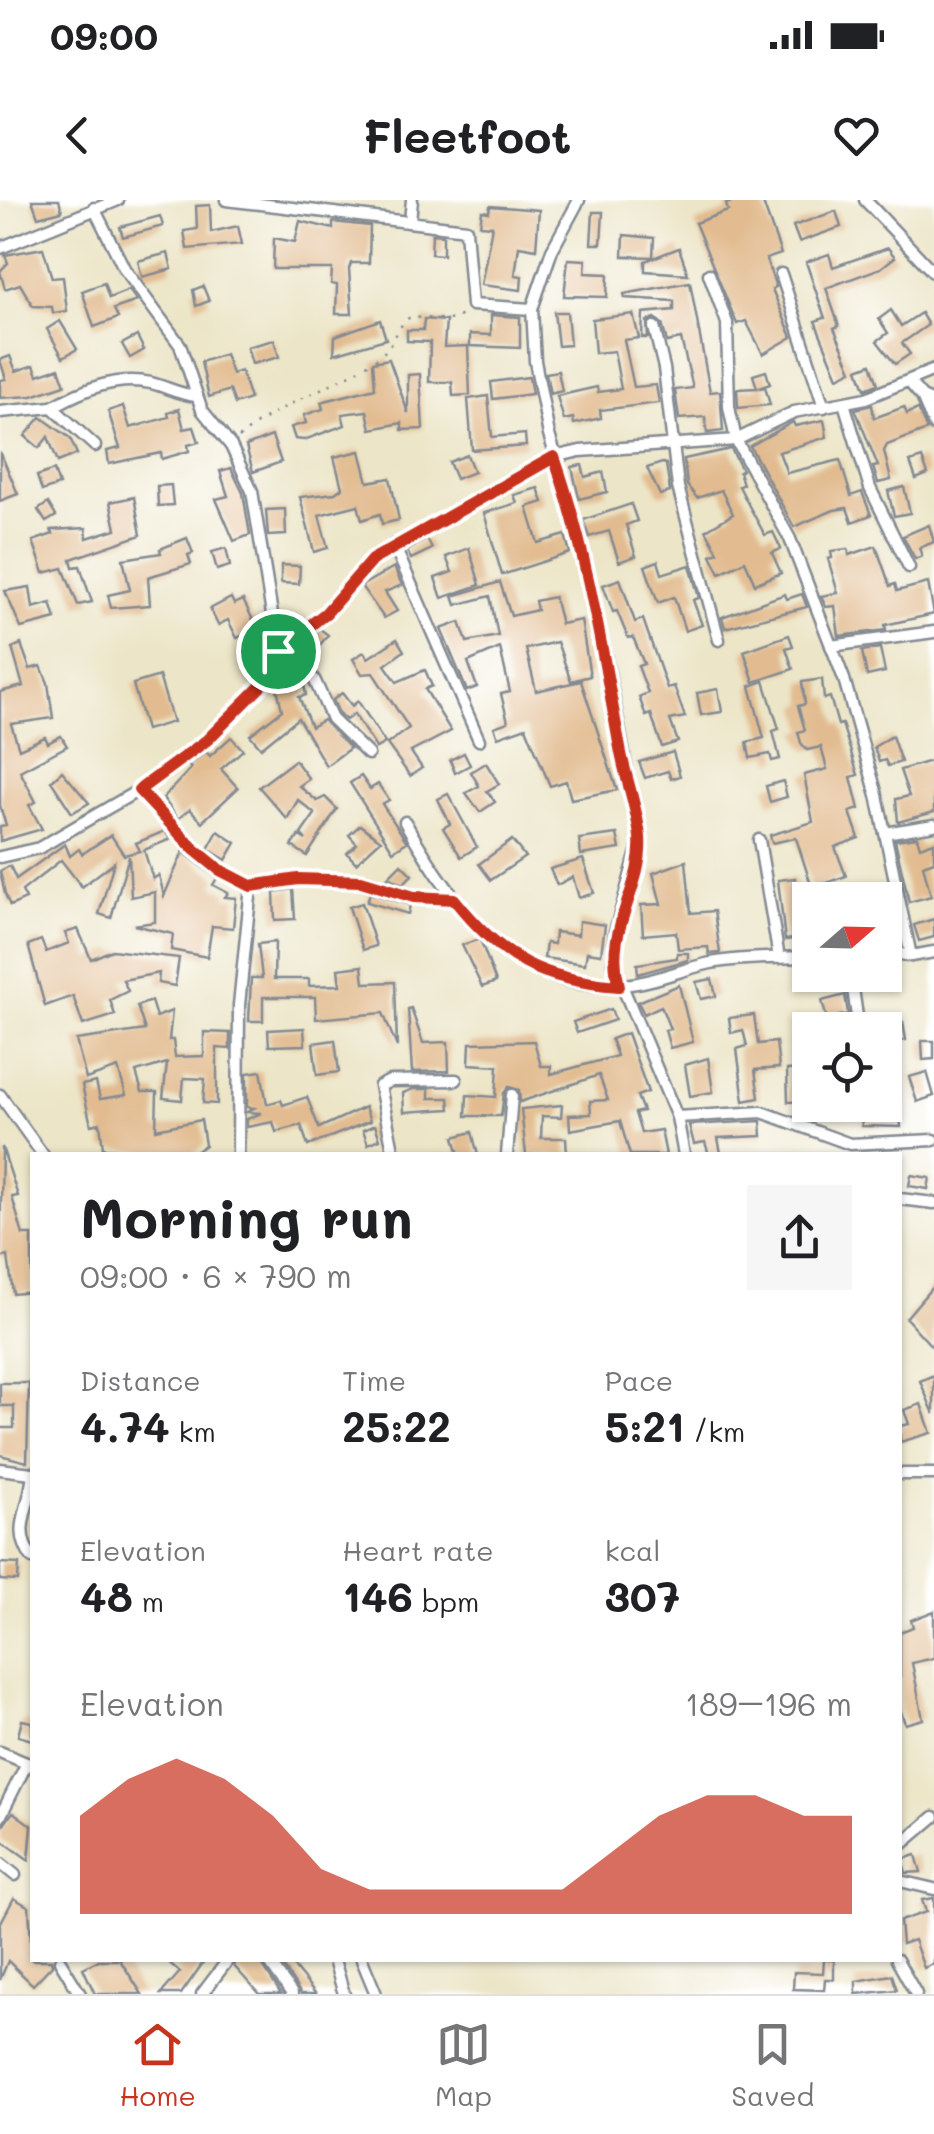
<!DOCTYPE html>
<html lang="en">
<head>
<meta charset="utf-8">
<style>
	:root { --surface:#fff; --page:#f6f6f6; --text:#202124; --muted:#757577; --line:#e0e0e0; --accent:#c8321e }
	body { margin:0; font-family:Mali,sans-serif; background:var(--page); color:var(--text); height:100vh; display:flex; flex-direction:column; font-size:38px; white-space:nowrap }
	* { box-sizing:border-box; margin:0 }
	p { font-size:32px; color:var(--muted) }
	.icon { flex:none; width:55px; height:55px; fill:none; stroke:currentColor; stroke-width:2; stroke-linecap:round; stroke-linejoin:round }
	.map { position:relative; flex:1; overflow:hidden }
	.panel { position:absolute; left:30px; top:952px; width:872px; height:810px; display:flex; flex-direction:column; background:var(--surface); border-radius:0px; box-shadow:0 2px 8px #0004 }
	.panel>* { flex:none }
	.needle { width:65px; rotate:70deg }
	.tools { position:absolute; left:792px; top:682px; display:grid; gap:20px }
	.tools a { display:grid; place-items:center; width:110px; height:110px; border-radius:0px; background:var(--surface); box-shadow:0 2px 8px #0004; font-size:50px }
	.pin { position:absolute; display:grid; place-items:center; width:85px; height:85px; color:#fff; margin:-42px; border:5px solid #fff; border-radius:50%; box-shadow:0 2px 10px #0007 }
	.round { display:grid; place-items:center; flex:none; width:105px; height:105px; border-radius:0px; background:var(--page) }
	.summary { display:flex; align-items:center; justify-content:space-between; height:170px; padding:0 50px }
	h1 { font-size:55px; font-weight:700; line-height:75px }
	.figures { display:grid; grid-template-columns:repeat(3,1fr); gap:15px; height:170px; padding:10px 50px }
	.figures div { display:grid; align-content:center }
	.figures b { font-size:42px; font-weight:700 }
	.figures small { font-size:28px; font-weight:400 }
	.figures p { font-size:28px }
	.chart { height:280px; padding:20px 50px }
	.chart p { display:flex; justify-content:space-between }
	.chart svg { width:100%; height:180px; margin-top:10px; fill:var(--accent); opacity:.7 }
	.status { display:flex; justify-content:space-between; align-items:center; height:70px; padding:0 50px; background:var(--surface); direction:ltr }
	.status svg { height:28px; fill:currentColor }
	header { display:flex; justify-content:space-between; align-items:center; height:130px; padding:0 50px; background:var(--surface); font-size:45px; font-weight:700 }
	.tab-bar { display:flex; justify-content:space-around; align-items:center; height:140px; border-top:2px solid var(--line); background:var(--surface); font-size:28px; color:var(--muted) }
	.tab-bar a { display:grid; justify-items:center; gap:5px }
	.tab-bar .on { color:var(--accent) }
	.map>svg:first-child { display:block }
</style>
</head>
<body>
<div class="status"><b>09:00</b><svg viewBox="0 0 49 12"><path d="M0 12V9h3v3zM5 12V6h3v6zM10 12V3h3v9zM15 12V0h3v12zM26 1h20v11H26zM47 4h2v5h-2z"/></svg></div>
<header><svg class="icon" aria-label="back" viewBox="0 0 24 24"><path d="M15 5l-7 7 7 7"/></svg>Fleetfoot<svg class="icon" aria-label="heart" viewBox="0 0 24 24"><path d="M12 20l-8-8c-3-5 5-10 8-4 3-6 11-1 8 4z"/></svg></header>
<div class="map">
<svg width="934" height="1794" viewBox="0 0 934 1794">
	<rect width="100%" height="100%" fill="#fff"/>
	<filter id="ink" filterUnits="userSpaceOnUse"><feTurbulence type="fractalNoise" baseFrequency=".01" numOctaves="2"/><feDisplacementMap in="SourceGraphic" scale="20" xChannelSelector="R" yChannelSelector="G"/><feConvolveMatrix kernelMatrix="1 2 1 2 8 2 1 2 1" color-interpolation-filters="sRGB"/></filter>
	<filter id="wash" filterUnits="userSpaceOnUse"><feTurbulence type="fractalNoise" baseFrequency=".0048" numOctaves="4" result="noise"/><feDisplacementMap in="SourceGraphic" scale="40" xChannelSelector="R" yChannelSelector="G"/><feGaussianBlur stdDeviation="2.25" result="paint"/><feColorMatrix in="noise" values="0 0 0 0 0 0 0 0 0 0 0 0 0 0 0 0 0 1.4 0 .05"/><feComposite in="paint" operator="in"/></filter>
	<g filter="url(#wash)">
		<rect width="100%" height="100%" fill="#ece5c7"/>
		<g id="blocks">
			<!-- building -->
			<g fill="#e2bc90">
				<path d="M32 0H59L62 11 38 17Z"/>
				<path d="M738 0H762L781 54 766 59 776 87 772 89 792 137 763 154 746 121 737 124 695 23 728 11 726 4Z"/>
				<path d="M210 5 211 32 238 26 242 44 187 49 184 31 197 29 196 6Z"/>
				<path d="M490 6 539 10 536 49 519 46 515 75 522 76 521 90 481 85 492 26 480 25 482 11 489 12Z"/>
				<path d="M836 11 841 27 799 42 793 26Z"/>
				<path d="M593 12H603L601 44H591Z"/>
				<path d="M160 16 163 26 123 37 120 27Z"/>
				<path d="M300 21 333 29V22L370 26 369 63H351L349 69 352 114H336L337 85 331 84 332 69H273L274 38 295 42Z"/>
				<path d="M432 34 443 35V55L431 54Z"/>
				<path d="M624 35 654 38 653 57 623 56Z"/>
				<path d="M43 48 52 78 63 77 67 111 53 113 52 107 33 106 20 84 5 89 0 71 8 63 5 55Z"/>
				<path d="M679 48 688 74 645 71V61Z"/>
				<path d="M888 48 895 57 881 68 826 88 839 126 834 128 852 170 838 177 815 121 825 118 806 62 829 54 833 67Z"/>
				<path d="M168 53 172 69 142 77 138 61Z"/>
				<path d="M568 59 586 60 585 73 608 74 607 97 564 96Z"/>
				<path d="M690 82 710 192 720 191 723 231 707 233 705 217 679 219 675 190 693 188 681 139 667 142 662 124 655 118 647 121 648 138H642L643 113 674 110V101L625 98 624 94Z"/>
				<path d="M104 83 109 98 129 90 137 101 114 109 118 118 94 127 82 91Z"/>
				<path d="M203 86 209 101 196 106 193 90Z"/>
				<path d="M891 110 901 126 921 113 928 125 902 143 910 154 895 164 877 141 888 133 879 119Z"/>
				<path d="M554 112H567L570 145 558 146Z"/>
				<path d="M633 114 639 138 624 140 634 187 656 185 659 203 600 210 601 218 574 224 573 218 564 220 557 196 597 187 598 192 621 189 614 151 595 153 592 119Z"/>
				<path d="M491 115 520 117V148L470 146V134L491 135Z"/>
				<path d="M424 119 446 121 444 147 468 146 470 195 453 196 452 182H429L430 142 407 141V130H423Z"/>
				<path d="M380 120 386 139 334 154 335 136Z"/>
				<path d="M60 121 77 149 63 157 47 129Z"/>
				<path d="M137 136 144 150 130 158 122 144Z"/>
				<path d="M274 140 279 157 252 164 247 147Z"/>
				<path d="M225 154 232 174 241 171 250 199 235 204 230 190 209 197 201 162Z"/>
				<path d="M10 156 16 171 34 165 38 175 59 168 65 185 32 196 0 198V180L6 179 0 160Z"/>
				<path d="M389 159 408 213V175L420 174 423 229 402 230V223L371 229 367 211 342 214 345 225 304 240 295 239 291 227 306 223 304 215 323 209 321 202 375 188 373 162Z"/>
				<path d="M871 164 878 184 865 189 858 169Z"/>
				<path d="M558 171 562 191 550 194 546 173Z"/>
				<path d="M766 171 770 184 759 188 765 187 770 205 738 208 737 189 757 188 753 175Z"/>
				<path d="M529 177 532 194 493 199 491 182Z"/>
				<path d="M488 196 492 237 525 234 526 246 472 250 468 199Z"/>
				<path d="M872 205 874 218 904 207 907 214 918 209 927 230 887 245 884 251 891 280 878 283 873 267 878 266 855 209Z"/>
				<path d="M123 206 130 228 169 217 168 213 179 209 184 229 194 227 199 242 188 245 189 251 162 259 161 253 109 264 107 251 120 248 108 211Z"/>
				<path d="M41 217 70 238 77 254 58 262 48 237 39 248 25 236Z"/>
				<path d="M824 220 827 237 779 252 787 273 840 260 851 296 862 292 871 315 852 322 847 308 834 310 794 327 750 246 793 222 795 226Z"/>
				<path d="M272 236 281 262 253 272 246 246Z"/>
				<path d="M731 249 742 270 739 272 743 284 739 286 749 306 765 335 773 332 781 349 772 353 781 373 755 384 745 361 720 373 711 355 718 352 706 330 733 314 721 290 697 298 687 285 684 259Z"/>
				<path d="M360 251 368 282 390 278 399 320 382 324 380 314 362 320 358 305 319 315 328 348 314 352 300 297 335 293 342 288 334 257Z"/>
				<path d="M0 252 18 294 0 301Z"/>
				<path d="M467 255 474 272 456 279 449 262Z"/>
				<path d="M922 258 928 274 916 279 910 262Z"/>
				<path d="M662 263 666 264 670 292 660 295 647 268Z"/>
				<path d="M582 265 585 277 603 272 607 292 579 299 572 267Z"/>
				<path d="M231 268 243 293 250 335 234 341 216 299 228 296 220 271Z"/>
				<path d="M54 270 59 285 42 291 37 276Z"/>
				<path d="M171 285 173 305 158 306 157 286Z"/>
				<path d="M904 287 910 313 894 316 888 291Z"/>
				<path d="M538 288 543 302 527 307 538 343 565 335 570 353 502 375 484 313 517 303 514 295Z"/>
				<path d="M134 297 141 335 71 359 73 367 80 366 92 402 78 405 63 368 44 373 33 341 53 334 51 330 86 328 87 338 116 329 110 302Z"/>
				<path d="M48 303 56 316 46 322 38 310Z"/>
				<path d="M631 304 637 321 626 325 636 356 619 362 609 331 589 337 583 320Z"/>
				<path d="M285 309 286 335 268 336 266 310Z"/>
				<path d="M929 325 934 342 919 348 922 356 915 359 903 336Z"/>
				<path d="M187 338 193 353 188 355 191 364 148 377 150 405 111 408 108 395 130 390 123 359 161 353 160 349Z"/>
				<path d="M427 339 432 349 411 359 407 351Z"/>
				<path d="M876 346 890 386 895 384 897 391 928 383 934 414 885 425 886 430 839 436 835 406 826 407 821 396 838 393 828 359 832 358 831 351 848 349 849 355Z"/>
				<path d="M226 348 230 366 217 370 212 352Z"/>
				<path d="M469 348 480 385 442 398 435 378 452 372 446 357Z"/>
				<path d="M658 361 662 374 690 365 699 398 693 400 702 425 685 431 674 397 658 403 645 366Z"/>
				<path d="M281 365 300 366 299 384 281 383Z"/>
				<path d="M394 367 402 385 385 392 397 411 384 418 361 386Z"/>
				<path d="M620 379 635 422 643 419 667 488 674 486 685 517 670 520 678 542 662 547 651 514 646 516 639 497 648 493 638 466 644 464 633 437 628 438 617 411 613 412 603 385Z"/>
				<path d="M500 382 511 416 537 410 535 401 554 397 561 424 581 420 590 476 571 481 557 442 526 449 536 491 581 481 617 590 571 599 566 581 550 586 526 527 498 537 494 527 508 522 501 494 510 492 500 448 468 462 477 487 467 491 441 429 460 422 467 442 498 436 490 396 456 405 453 396Z"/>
				<path d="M30 387 33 408 51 403 56 419 21 428 5 391Z"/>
				<path d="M785 394 787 399 802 394 807 407 725 428 722 417Z"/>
				<path d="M231 398 234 404 243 400 257 428 237 438 228 420 218 425 210 409Z"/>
				<path d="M320 429 328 435 315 451 303 442Z"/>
				<path d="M789 435 793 446 786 448 793 469 754 482 744 451Z"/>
				<path d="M397 439 404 451 385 465 397 482 425 470 432 486 425 489 451 531 411 552 422 568 410 576 387 544 409 528 373 473 362 474 353 459 364 452 368 458Z"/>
				<path d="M21 444 30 469 41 466 48 483 53 518 11 524 19 549 45 537 48 543 61 536 67 546 20 571 36 602 29 605 42 629 0 641V626L6 625 0 606V492L23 486 12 448Z"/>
				<path d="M880 448 885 472 867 476 862 451Z"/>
				<path d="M159 476 173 522 146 530 133 484Z"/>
				<path d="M298 479H303L306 495 299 497 311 527 323 520 350 548 326 566 298 518 261 548 250 535 282 510 276 484Z"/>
				<path d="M822 479 824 499 830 497 838 525 842 524 858 575 851 577 859 609 850 612 859 638 835 647 846 676 812 688 796 638 772 643 770 635 813 622 804 575 827 569 821 547 807 550 801 543 798 532 805 530 798 506 805 504 802 482Z"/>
				<path d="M764 481 779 529 773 531 780 559 772 561 770 554 750 558 747 542 764 538 750 486Z"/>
				<path d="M718 489 722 512 701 515 697 493Z"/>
				<path d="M342 493 352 506 358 501 385 543 376 548 354 514 346 520 339 514 333 500Z"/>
				<path d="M892 536 901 562 888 566 885 560 879 562 874 547Z"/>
				<path d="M231 537 243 550 221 569 238 588 202 622 190 609 178 619 163 598 191 568 188 565 206 552 210 556Z"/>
				<path d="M673 552 680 576 671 579 668 571 645 578 639 562Z"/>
				<path d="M464 553 470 565 455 573 450 560Z"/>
				<path d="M295 560 309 579 299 586 317 601 325 597 337 609 307 656 292 646 299 636 306 640 301 634 315 614 298 600 287 619 259 587Z"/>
				<path d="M934 560V612L898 622 896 599 909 596 900 570Z"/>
				<path d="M486 563 499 584 487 591 495 602 480 612 466 593 479 586 471 572Z"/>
				<path d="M62 571 89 603 72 613 51 581Z"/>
				<path d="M361 576 370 589 378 584 389 600 382 604 407 642 393 651 350 583Z"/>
				<path d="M783 581 787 597 770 602 766 586Z"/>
				<path d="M448 594 477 647 461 657 443 628 450 624 438 599Z"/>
				<path d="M360 625 381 640 356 663 347 653 357 644 349 635Z"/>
				<path d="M165 631 171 639 144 650 153 679 159 675 164 696 183 652 217 678 213 685 228 693 225 697 236 698 233 728 212 726 207 757 171 750 173 734 134 725 155 722V692L131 697 129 656 111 718 99 714 114 662 82 687 61 660 22 691 26 699 10 706 5 694 0 671 10 666 16 679 65 644 70 656 79 649 82 654 111 635 124 655 140 651 136 643Z"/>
				<path d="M218 631 236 643 226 660 208 649Z"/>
				<path d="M617 634 620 649 581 655 579 639Z"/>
				<path d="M917 637 920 647 934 642V661L923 665 931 696 909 702 895 640Z"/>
				<path d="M512 640 525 657 491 680 479 664Z"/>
				<path d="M583 659 594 693 579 698 573 677 557 685 550 669Z"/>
				<path d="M686 661 691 713 714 711 720 753 709 754 708 747 678 749 676 732 643 735 641 705 661 704 653 673Z"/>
				<path d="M401 664 412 675 403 684 388 677Z"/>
				<path d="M795 678 796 724H792L793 739 785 740 778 680Z"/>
				<path d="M293 689 295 719 275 720 274 692Z"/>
				<path d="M370 693 410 705 408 714 367 702Z"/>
				<path d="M362 703 376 746 363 750 349 707Z"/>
				<path d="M934 719V737L919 741 914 725Z"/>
				<path d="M579 721 605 725 601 754 587 752 585 764 544 758 546 743 554 744 555 732 578 735Z"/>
				<path d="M78 729 91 759 112 750 179 758 175 786 158 783 159 773 123 780 128 791 110 800 115 815 83 825 73 796 45 806 28 745 41 740 46 752 69 743 65 733Z"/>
				<path d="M480 739 496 782 482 787 462 745Z"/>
				<path d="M275 742 274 779H309V786L340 785 338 769 362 766 364 783 395 782 397 847 383 813 316 819 315 797H263V821H249L251 778H262L258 744Z"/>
				<path d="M677 753H688V760L638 774 637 764 677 758Z"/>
				<path d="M712 779 716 796 701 799 696 782Z"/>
				<path d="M679 785 693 842 670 848 665 830 670 829 661 806 644 814 638 802Z"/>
				<path d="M845 795 848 814 827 819 822 801Z"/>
				<path d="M151 801 156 817 172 811 169 840H173L175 857 204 856V832L230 833V849L217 848V904L203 903 205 879 184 878 182 900 163 898 167 863 136 872 142 892H157L156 929 201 920 205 945 191 955 103 948 100 923 91 925 82 885 96 882 100 899 126 895 118 868 86 879 76 840 145 830 137 806Z"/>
				<path d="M411 808 423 843 448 842 449 871 412 872 408 809Z"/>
				<path d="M611 809 615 820 577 833 573 822Z"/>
				<path d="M754 815 758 844 776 842 779 868 755 870 759 898 744 901 737 849 747 846 743 830 731 833 729 818Z"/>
				<path d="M903 822 906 840 885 843V825Z"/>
				<path d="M304 828 305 845 269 846 268 830Z"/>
				<path d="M627 833 648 892 637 896 643 911 635 913 641 933 661 930 666 955H630L620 921 570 930 569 915 591 914 590 901 608 900 599 875 520 902 519 890 509 887 504 893 501 916H466L467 895 496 897 498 866 469 864 470 843 534 841 541 866H551V874L617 856 611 839Z"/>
				<path d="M335 840 339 872 317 875 313 843Z"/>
				<path d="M922 841H934V859L923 860Z"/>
				<path d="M708 858 713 892 690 896 685 865Z"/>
				<path d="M802 869 810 901 788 902 787 870Z"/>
				<path d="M261 871 267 904 281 900 283 905 307 897 319 928 365 907 370 921 308 946 301 925 276 932 273 922 247 927V919L261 913 247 912 254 908 247 907V873Z"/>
				<path d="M927 872 934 896 917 902 909 877Z"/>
				<path d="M413 889H429V898H449L450 909 404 912 403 893Z"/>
				<path d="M898 894 901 927 862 926 860 906 885 905V895Z"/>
				<path d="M562 905 561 917 542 916 541 938H566L567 955H526L521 909Z"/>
				<path d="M761 921 762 936 718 938 721 953 709 955 705 942 694 944 689 925Z"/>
				<path d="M375 925 380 939 368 944 363 930Z"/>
				<path d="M472 932 478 955H459L454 937Z"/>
				<path d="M2 947 18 996 12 997 23 1035H32V1092L13 1094 8 1056 0 1058Z"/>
				<path d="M911 975 930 978 928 989 909 986Z"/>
				<path d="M934 1085V1149L906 1118Z"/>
				<path d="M934 1175V1214L920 1181Z"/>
				<path d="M0 1183H29L27 1262 0 1255V1228H14V1206H0Z"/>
				<path d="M921 1204 931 1233 900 1242V1226L909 1224 904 1210Z"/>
				<path d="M0 1363 19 1364 18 1381 0 1380Z"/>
				<path d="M934 1411V1458L912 1463 923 1519 905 1524 900 1508V1432L913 1427 911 1420Z"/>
				<path d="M22 1520 32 1522V1540L18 1536Z"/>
				<path d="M13 1612 32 1626 29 1660 0 1639V1630Z"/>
				<path d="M916 1655 921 1672 906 1673 902 1659Z"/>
				<path d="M14 1698 29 1707 32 1760H51L52 1765 33 1785 8 1761 0 1780V1724Z"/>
				<path d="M934 1698V1764L924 1768 914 1740 902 1744 900 1721 926 1712 922 1700Z"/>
				<path d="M99 1760H120L142 1794H95L83 1768Z"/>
				<path d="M166 1760H205L181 1794H161L180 1772Z"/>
				<path d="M237 1760H259L281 1794H259L234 1766Z"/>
				<path d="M279 1760H288L316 1794H301Z"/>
				<path d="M824 1760H834V1779H825L824 1790 793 1789 794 1772 823 1773Z"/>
				<path d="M892 1775 897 1790 856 1794V1781Z"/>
			</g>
		</g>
	</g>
	<g filter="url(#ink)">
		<use href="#blocks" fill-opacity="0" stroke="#848a92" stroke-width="2.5"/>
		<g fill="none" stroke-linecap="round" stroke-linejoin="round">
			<!-- street casing -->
			<g stroke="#848a92" stroke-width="15">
				<g id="street">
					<path d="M226 0 466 29 472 105 532 109"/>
					<path d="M579 0 552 50 532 109 535 161 549 235 569 298 609 473 640 641 615 732 613 764 677 917 684 955"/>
					<path d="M865 0 934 73"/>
					<path d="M94 8 125 70 180 145 202 210 231 246 252 291 278 451"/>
					<path d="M410 21 412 0"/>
					<path d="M0 48 118 0"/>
					<path d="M709 74 727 123 729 207 736 240 790 339 844 479 877 595 911 756"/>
					<path d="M781 74 824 207"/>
					<path d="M654 127 664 168 678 287 719 440"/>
					<path d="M910 183 922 197 934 202"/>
					<path d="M922 197 934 225"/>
					<path d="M844 203 870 288 909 367"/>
					<path d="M52 207C81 191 115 175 151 183 167 187 180 195 197 196"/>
					<path d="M0 212 52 207 95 246"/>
					<path d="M394 345 479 540"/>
					<path d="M288 444 315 481 332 519 368 554"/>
					<path d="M831 446 934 432"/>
					<path d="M139 590 194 649 220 670 251 687 298 679 361 681 415 697 454 699"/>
					<path d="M405 622C451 704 517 795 622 785 653 783 681 769 711 763 743 757 778 758 810 757"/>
					<path d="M885 633 934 625"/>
					<path d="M759 640 779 758"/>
					<path d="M0 657 39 648 139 590 207 540 260 487 278 451 326 413 372 360 554 257 580 251 736 240 794 212 866 198 934 170"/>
					<path d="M885 751 911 756 934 752"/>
					<path d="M851 775 859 830"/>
					<path d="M0 895 43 955"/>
					<path d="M677 917 762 912 850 944 934 940"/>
					<path d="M238 955 239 805 251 687"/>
					<path d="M394 955 380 886 390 881 456 880"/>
					<path d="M507 955 512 895"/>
					<path d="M900 999 934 1003"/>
					<path d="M0 1269 32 1273"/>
					<path d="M900 1274H934"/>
					<path d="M32 1280C29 1311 12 1330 32 1358"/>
					<path d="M0 1552 31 1565"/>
					<path d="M0 1617 27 1563"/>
					<path d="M900 1646 934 1617"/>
					<path d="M0 1663 15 1675"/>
					<path d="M900 1681 934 1689"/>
					<path d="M268 1760 292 1794"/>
					<path d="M334 1760 344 1794"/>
					<path d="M362 1760 376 1794"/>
					<path d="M897 1760 916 1794"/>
					<path d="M60 1761 80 1794"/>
					<path d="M202 1794 228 1760"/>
				</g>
			</g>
			<!-- path -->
			<path stroke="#848a92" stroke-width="2.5" stroke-dasharray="2.5 8" stroke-linecap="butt" d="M239 238C275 206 329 188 370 163 399 145 392 130 410 117L454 120 464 113"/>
			<!-- street -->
			<use href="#street" stroke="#fff" stroke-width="10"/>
		</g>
	</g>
	<g fill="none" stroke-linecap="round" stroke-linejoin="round" filter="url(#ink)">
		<!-- route casing -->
		<g stroke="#fff" stroke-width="20">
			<path id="route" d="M554 257C587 351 602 450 620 548 625 577 637 607 640 637 644 690 603 727 619 786 541 780 503 760 454 699L414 697 361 681 298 679 251 686 220 670 194 649 139 590 207 540 260 487 278 451 326 413 372 360Z"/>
		</g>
		<!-- route -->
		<use href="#route" stroke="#c8321e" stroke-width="12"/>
	</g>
</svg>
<div class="tools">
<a><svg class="needle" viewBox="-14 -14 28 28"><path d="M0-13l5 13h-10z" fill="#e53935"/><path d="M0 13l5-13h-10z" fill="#757577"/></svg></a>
<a><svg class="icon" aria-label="locate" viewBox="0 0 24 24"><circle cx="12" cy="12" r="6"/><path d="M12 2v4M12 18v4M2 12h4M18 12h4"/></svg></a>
</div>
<div class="pin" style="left:278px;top:451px;background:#1e9e55"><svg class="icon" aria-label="arrive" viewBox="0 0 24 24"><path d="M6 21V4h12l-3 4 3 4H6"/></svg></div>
<section class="panel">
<div class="summary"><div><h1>Morning run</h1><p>09:00 · 6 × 790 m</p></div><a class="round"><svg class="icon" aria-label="share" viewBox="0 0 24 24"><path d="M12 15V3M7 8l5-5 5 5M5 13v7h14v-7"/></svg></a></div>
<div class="figures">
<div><p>Distance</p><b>4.74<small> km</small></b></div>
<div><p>Time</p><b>25:22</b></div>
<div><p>Pace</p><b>5:21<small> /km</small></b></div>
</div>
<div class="figures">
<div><p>Elevation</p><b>48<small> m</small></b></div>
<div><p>Heart rate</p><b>146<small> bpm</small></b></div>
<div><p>kcal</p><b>307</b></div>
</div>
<div class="chart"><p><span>Elevation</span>189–196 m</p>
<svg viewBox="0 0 160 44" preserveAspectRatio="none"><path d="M0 44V20L10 11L20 6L30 11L40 20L50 33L60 38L70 38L80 38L90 38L100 38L110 29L120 20L130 15L140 15L150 20L160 20V44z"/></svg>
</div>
</section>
</div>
<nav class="tab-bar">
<a class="on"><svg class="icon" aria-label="home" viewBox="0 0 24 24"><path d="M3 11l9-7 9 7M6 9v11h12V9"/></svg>Home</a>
<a><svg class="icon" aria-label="map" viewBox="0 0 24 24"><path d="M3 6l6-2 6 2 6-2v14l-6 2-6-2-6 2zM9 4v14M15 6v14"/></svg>Map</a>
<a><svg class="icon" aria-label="saved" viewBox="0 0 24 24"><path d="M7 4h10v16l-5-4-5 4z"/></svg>Saved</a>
</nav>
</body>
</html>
